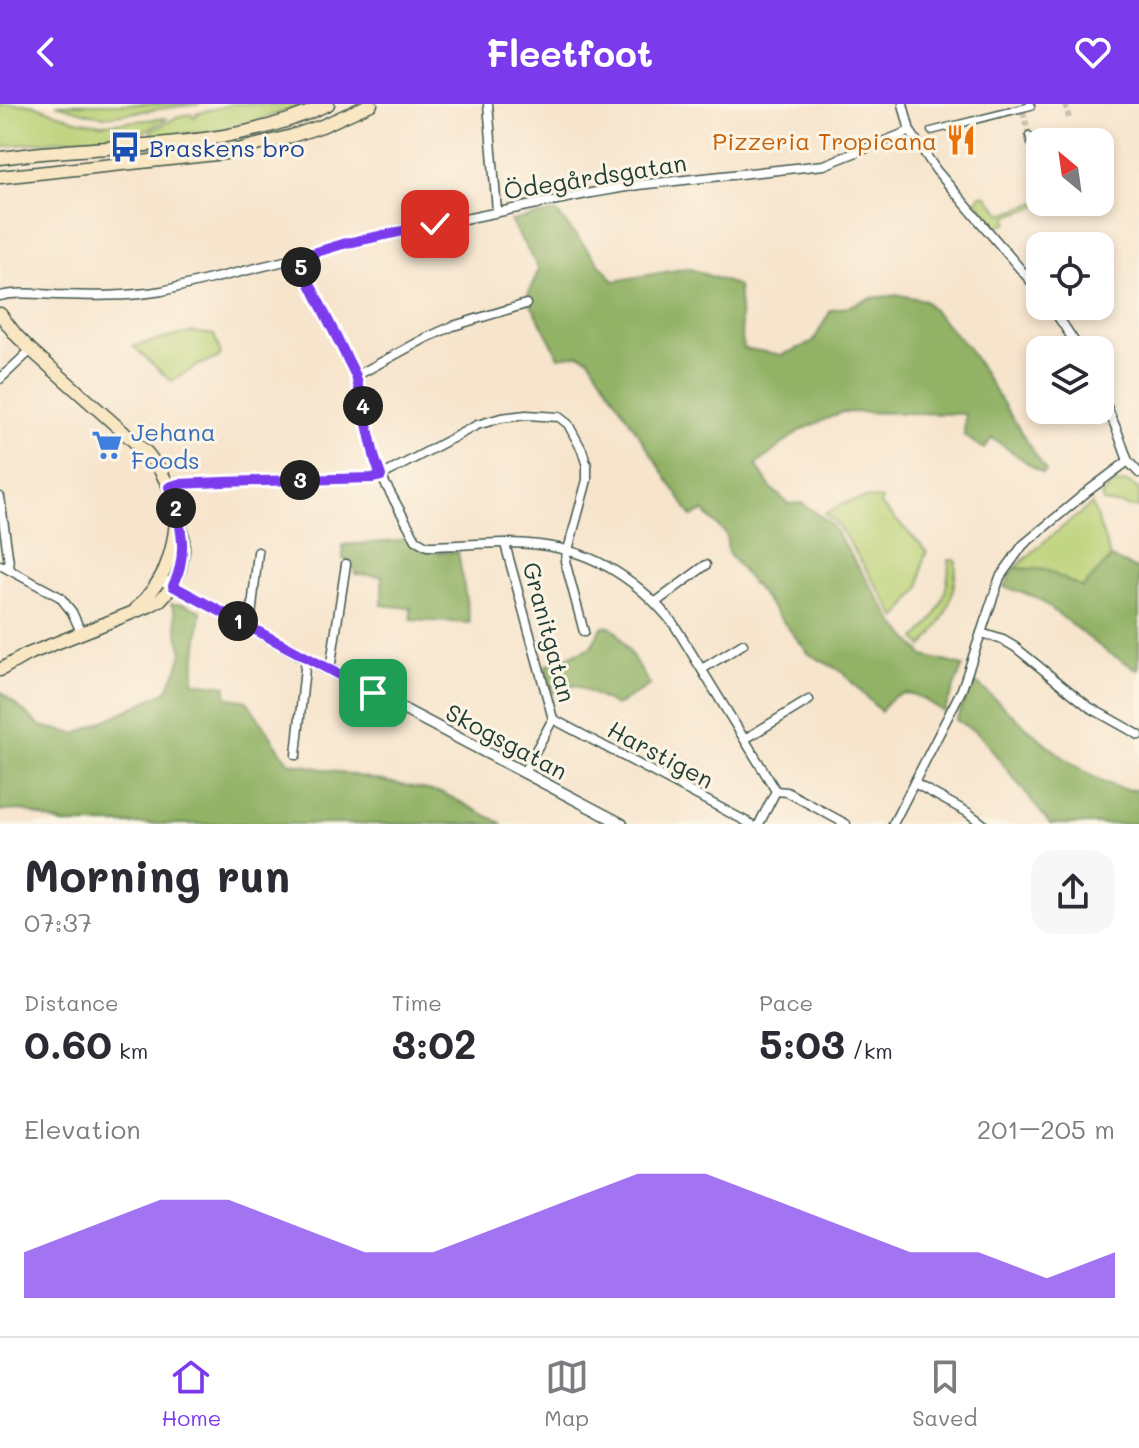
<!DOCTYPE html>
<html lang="en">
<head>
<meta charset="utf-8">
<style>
	:root { --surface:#fff; --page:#f7f7f7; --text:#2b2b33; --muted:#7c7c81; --line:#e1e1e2; --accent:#7c3aed }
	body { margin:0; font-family:Mali,sans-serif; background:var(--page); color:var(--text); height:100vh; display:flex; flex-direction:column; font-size:30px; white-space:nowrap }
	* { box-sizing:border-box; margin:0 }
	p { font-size:26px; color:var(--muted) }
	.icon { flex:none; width:44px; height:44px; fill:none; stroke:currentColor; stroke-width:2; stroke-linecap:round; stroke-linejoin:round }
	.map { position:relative; height:720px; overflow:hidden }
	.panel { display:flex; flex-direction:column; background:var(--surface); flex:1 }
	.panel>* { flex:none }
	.needle { width:52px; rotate:331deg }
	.fabs { position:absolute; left:1026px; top:24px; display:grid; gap:16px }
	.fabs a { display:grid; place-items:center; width:88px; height:88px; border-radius:16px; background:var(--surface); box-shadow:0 4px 12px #0003; font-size:40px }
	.pin { position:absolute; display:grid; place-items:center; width:68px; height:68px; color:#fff; margin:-34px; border-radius:16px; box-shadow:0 4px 12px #0006 }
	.km { position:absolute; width:40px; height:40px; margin:-20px; border-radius:50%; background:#222; color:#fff; font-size:22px; line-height:40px; text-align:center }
	.round { display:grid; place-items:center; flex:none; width:84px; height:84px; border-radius:24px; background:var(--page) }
	.head { display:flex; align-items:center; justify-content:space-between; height:136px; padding:0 24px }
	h1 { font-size:44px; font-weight:700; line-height:60px }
	.figures { display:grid; grid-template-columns:repeat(3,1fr); gap:12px; height:136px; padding:8px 24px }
	.figures div { display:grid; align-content:center }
	.figures b { font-size:40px; font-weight:700 }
	.figures small { font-size:22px; font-weight:400 }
	.figures p { font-size:22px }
	.chart { height:224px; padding:16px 24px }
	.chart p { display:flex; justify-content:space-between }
	.chart svg { width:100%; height:144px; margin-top:8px; fill:var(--accent); opacity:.7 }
	header { display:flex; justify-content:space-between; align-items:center; height:104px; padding:0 24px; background:var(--accent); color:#fff; font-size:36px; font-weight:700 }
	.tabs { display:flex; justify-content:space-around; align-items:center; height:112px; border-top:2px solid var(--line); background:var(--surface); font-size:22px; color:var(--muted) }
	.tabs a { display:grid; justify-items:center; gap:4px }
	.tabs .current { color:var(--accent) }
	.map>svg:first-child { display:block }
</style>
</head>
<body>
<header><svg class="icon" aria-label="back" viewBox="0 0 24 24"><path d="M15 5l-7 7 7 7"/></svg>Fleetfoot<svg class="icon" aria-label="heart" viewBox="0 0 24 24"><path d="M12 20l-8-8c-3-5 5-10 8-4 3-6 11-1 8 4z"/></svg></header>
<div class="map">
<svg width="1139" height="720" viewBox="0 0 1139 720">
	<rect width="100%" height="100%" fill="#fcf5e5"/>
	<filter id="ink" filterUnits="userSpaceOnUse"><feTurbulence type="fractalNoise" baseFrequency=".0125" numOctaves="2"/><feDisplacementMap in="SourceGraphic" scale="16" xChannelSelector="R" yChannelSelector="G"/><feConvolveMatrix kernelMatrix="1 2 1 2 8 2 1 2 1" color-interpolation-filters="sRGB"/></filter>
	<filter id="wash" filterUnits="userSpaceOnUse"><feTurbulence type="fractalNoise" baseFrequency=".006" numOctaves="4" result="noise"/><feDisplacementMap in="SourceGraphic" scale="32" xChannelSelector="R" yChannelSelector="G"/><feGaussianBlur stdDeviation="1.8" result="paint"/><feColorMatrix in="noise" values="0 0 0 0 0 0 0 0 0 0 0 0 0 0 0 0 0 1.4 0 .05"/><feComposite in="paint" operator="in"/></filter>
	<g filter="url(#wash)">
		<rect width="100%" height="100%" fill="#f7e4cc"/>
		<!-- green -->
		<g fill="#b9d075" stroke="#6c8654" stroke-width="2">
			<path d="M0 0H31L76 16 101 20 168 14 144 28 120 29V33L58 36 0 43Z"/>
			<path d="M56 0H200L106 12 90 10Z"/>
			<path d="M232 0H306C269 13 229 27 189 30 177 32 163 31 151 31V27L179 12 191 10 193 13 197 12 196 10Z"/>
			<path d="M981 91 987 92 1002 110 1040 97 1071 98 1044 107 1042 101 1007 112 1008 119 997 123 976 97Z"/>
			<path d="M193 228 214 231 221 250 218 254 199 261 171 277 133 242Z"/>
			<path d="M1127 378 1139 385V404L1103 398 1101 392 1113 381Z"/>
			<path d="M867 394 882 396 880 400 927 447 923 457 920 483 897 514 845 432 833 416 825 410 844 399Z"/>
			<path d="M1092 400 1111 454 1082 485 1046 466 1015 464 1045 437Z"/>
			<path d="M949 456H956C956 492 946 515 923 543L916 535C939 513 949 489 949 456Z"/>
		</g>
		<!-- forest -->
		<g fill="#92b266" stroke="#58784d" stroke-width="2">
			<path d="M556 108 614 177 688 164 738 182 743 244 782 251 813 238 831 206 847 203 870 194 900 191 924 196 968 244 1046 367 1042 369 992 334 984 345 964 332 965 310 842 308 799 327 756 361 771 384 789 400 802 399 830 419 896 521 924 552 963 562 944 608C920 593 899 575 881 608L841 567 809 550 728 449 726 430 703 407 692 413 589 254 579 250 559 253 527 193 539 165 510 117Z"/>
			<path d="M407 433C418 453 438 448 458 448L470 519 411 516V504L382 501V472L355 470 352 458 343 455V441L398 437Z"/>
			<path d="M1111 454 1139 466V566L1107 548 1036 493 1004 483 1015 464 1046 466 1082 484Z"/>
			<path d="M171 500H183L201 507 193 578 226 582V593L247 597 288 658 443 689 503 720H63L23 706 0 707V587L41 622 76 630 166 588C172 575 182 558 182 544 181 537 177 532 177 525 176 515 177 509 171 500Z"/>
			<path d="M610 522 617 528 650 581 616 602 576 581 553 590 545 562 591 543 602 523Z"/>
			<path d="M974 577C1014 610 1071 670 1120 684 1126 686 1133 686 1139 686V720H1050L979 630 956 616Z"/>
		</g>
	</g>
	<g filter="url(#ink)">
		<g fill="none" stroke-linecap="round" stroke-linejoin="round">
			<!-- pedestrian-tunnel -->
			<g stroke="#ccc3ae" stroke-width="6" stroke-dasharray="6 3" stroke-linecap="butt">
				<path d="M1065 0 1069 14"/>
				<path d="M1023 8 1029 31"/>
			</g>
			<!-- pedestrian casing -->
			<g stroke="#3f564b" stroke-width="9">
				<g id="pedestrian">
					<path d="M931 27 1031 2 1030 0"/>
					<path d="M1029 31 1031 40 1035 42 1040 58"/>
				</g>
			</g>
			<!-- minor casing -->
			<g stroke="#3f564b" stroke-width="11">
				<g id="minor">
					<path d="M488 0 497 107"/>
					<path d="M903 0 910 27 936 66 1040 188"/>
					<path d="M297 154 356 272 375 355 381 372 416 436 427 442C464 442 502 436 539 441 595 447 641 478 675 522L776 687 759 720"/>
					<path d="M0 192C18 188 37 190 56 191 91 192 127 193 162 187L297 154 343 140 591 89 638 81 824 61 910 27"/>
					<path d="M1051 202 1080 246"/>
					<path d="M356 272 426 234 453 222 526 200"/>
					<path d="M0 275 31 246"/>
					<path d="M1100 286 1118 329 1128 357 1139 369"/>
					<path d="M169 383 178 380 227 378 372 374 381 372 477 321 501 314 526 311 559 313 568 320 582 346 587 362V376L565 457 584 528"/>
					<path d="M0 393 10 466"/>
					<path d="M505 440 553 615 524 668"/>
					<path d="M0 461 60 493 72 508 81 528"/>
					<path d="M656 498 706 461"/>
					<path d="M250 523 258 448"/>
					<path d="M981 529 1003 536 1015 543 1089 603 1139 631"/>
					<path d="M702 565 743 540"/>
					<path d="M330 566 346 460"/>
					<path d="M553 615 751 720"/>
					<path d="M745 635 809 596"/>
					<path d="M296 651 306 554"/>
					<path d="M914 679 967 708 983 720"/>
					<path d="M776 687 787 688 846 720"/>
					<path d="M893 720 962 585 1000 473 1023 441 1088 387 1128 357"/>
				</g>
			</g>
			<!-- tertiary casing -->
			<g stroke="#3f564b" stroke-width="13">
				<path id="tertiary" d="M166 478 306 554 622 720"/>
			</g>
			<!-- secondary casing -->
			<g stroke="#3f564b" stroke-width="15">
				<g id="secondary">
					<path d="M0 54C18 52 37 49 55 48 148 39 242 42 328 0"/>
					<path d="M0 73 226 49 292 32 322 22 371 0"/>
					<path d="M0 210 16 231 31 246 147 349 160 366 169 383 183 433V447L180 464 173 482 160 496 149 502 26 551 0 566"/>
					<path d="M136 505C163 478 172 456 176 418"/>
				</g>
			</g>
			<!-- pedestrian -->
			<use href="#pedestrian" stroke="#fff" stroke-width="6"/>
			<!-- minor -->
			<use href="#minor" stroke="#fff" stroke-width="8"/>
			<!-- tertiary -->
			<use href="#tertiary" stroke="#fff" stroke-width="10"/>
			<!-- secondary -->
			<use href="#secondary" stroke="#f9e7c3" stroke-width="12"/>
		</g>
	</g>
	<g fill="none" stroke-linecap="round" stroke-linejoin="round" filter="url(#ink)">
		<!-- route casing -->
		<g stroke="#fff" stroke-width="16">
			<path id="route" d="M373 589 173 482C190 448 180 416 169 383L178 380 222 378 372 374 381 372 375 355 356 272 297 154 343 140 435 120"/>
		</g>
		<!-- route -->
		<use href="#route" stroke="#7c3aed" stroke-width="10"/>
	</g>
	<!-- icons -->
	<defs>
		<g id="restaurant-bare" transform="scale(2.4)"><path d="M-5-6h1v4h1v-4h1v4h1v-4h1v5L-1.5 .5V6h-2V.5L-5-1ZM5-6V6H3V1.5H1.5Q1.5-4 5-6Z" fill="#e8710a" stroke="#fcf5e5" stroke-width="2.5" paint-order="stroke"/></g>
		<g id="bus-bare" transform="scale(2.4)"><path d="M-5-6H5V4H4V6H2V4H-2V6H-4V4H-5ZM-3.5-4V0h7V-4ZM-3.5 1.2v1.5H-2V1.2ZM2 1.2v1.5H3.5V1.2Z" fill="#1a4fb4" stroke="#fcf5e5" stroke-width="2.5" paint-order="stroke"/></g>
		<g id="supermarket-bare" transform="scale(2.4)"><path d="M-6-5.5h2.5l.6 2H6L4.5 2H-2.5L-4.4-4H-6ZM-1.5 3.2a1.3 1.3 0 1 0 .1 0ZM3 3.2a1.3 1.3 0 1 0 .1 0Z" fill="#3f7fe0" stroke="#fcf5e5" stroke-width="2.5" paint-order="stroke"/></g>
	</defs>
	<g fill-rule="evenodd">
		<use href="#restaurant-bare" x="961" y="36"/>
		<use href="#bus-bare" x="125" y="43"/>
		<use href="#supermarket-bare" x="107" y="341"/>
	</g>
	<g text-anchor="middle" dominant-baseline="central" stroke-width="6" stroke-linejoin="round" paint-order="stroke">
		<!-- food labels -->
		<g font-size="24" fill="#c56008" stroke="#fcf5e5" text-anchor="end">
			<text x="937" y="36">Pizzeria Tropicana</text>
		</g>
		<!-- transit labels -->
		<g font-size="24" fill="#164399" stroke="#fcf5e5" text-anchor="start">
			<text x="149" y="43">Braskens bro</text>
		</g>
		<!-- street labels -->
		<g font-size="24" fill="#1f3d34" stroke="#fcf5e5">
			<text transform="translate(595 72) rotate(-9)">Ödegårdsgatan</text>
			<text transform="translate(550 528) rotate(75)">Granitgatan</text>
			<text transform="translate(507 637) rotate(28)">Skogsgatan</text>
			<text transform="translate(661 650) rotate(28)">Harstigen</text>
		</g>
		<!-- shop labels -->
		<g font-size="24" fill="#366cbe" stroke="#fcf5e5" text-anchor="start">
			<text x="131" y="327">Jehana<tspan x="131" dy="28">Foods</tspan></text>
		</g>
	</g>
</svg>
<div class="fabs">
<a><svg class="needle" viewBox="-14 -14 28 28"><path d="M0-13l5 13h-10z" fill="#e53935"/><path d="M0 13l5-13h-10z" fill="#7c7c81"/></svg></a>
<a><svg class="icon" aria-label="locate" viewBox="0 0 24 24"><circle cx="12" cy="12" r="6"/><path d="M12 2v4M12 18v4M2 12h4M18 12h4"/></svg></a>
<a><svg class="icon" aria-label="layers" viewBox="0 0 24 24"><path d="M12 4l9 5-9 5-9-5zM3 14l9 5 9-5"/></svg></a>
</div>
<div class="pin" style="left:373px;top:589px;background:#1e9e55"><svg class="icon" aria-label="arrive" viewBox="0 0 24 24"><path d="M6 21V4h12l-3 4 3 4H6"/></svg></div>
<div class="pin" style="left:435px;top:120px;background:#d93025"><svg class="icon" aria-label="check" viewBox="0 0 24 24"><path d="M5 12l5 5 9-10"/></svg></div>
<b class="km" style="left:238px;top:517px">1</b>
<b class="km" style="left:176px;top:404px">2</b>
<b class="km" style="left:300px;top:376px">3</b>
<b class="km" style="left:363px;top:302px">4</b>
<b class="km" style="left:301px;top:163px">5</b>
</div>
<section class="panel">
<div class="head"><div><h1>Morning run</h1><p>07:37</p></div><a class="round"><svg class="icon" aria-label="share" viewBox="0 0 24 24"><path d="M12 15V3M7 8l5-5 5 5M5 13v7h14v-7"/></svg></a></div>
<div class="figures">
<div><p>Distance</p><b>0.60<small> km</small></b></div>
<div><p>Time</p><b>3:02</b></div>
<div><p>Pace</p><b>5:03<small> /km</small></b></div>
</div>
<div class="chart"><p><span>Elevation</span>201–205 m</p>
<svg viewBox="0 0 160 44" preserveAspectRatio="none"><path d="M0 44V30L10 22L20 14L30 14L40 22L50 30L60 30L70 22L80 14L90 6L100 6L110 14L120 22L130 30L140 30L150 38L160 30V44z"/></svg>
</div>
</section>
<nav class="tabs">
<a class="current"><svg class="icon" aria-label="home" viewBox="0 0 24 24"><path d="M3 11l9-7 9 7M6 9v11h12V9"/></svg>Home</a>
<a><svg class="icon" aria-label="map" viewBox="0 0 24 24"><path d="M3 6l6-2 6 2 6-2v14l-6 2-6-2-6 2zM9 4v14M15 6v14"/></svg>Map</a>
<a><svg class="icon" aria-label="saved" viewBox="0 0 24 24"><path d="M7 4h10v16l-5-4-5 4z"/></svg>Saved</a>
</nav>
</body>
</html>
